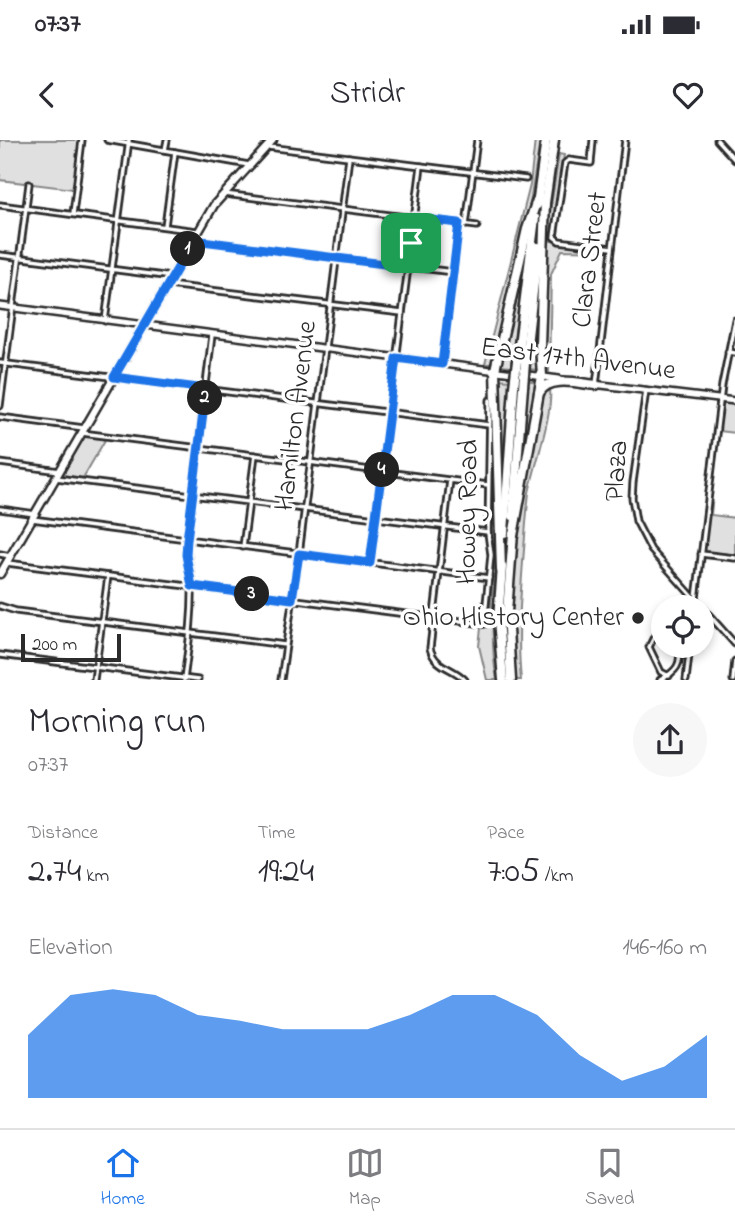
<!DOCTYPE html>
<html lang="en">
<head>
<meta charset="utf-8">
<style>
	:root { --surface:#fff; --page:#f7f7f7; --text:#2b2b33; --muted:#7c7c81; --line:#e1e1e2; --accent:#1a73e8 }
	body { margin:0; font-family:"Indie Flower",sans-serif; background:var(--page); color:var(--text); height:100vh; display:flex; flex-direction:column; font-size:26px; white-space:nowrap }
	* { box-sizing:border-box; margin:0 }
	p { font-size:23px; color:var(--muted) }
	.icon { flex:none; width:38px; height:38px; fill:none; stroke:currentColor; stroke-width:2; stroke-linecap:round; stroke-linejoin:round }
	.map { position:relative; height:540px; overflow:hidden }
	.details { display:flex; flex-direction:column; background:var(--surface); flex:1 }
	.details>* { flex:none }
	.controls { position:absolute; left:651px; top:455px; display:grid; gap:14px }
	.controls a { display:grid; place-items:center; width:63px; height:63px; border-radius:50%; background:var(--surface); box-shadow:0 4px 10px #0003; font-size:35px }
	.scale { position:absolute; left:21px; bottom:18px; width:100px; box-sizing:border-box; padding-left:7px; border:4px solid #2b2b2b; border-top:0; font-size:19px; line-height:24px; white-space:nowrap; color:#2b2b2b; -webkit-text-stroke:5px #fff; paint-order:stroke }
	.pin { position:absolute; display:grid; place-items:center; width:60px; height:60px; color:#fff; margin:-30px; border-radius:14px; box-shadow:0 4px 10px #0006 }
	.km { position:absolute; width:35px; height:35px; margin:-18px; border-radius:50%; background:#222; color:#fff; font-size:19px; line-height:35px; text-align:center }
	.round { display:grid; place-items:center; flex:none; width:74px; height:74px; border-radius:37px; background:var(--page) }
	.summary { display:flex; align-items:center; justify-content:space-between; height:119px; padding:0 28px }
	h1 { font-size:38px; font-weight:600; line-height:52px }
	.stats { display:grid; grid-template-columns:repeat(3,1fr); gap:10px; height:119px; padding:7px 28px }
	.stats div { display:grid; align-content:center }
	.stats b { font-size:35px; font-weight:600 }
	.stats small { font-size:19px; font-weight:400 }
	.stats p { font-size:19px }
	.chart { height:196px; padding:14px 28px }
	.chart p { display:flex; justify-content:space-between }
	.chart svg { width:100%; height:126px; margin-top:7px; fill:var(--accent); opacity:.7 }
	.status { display:flex; justify-content:space-between; align-items:center; height:49px; padding:0 35px; background:var(--surface); direction:ltr }
	.status svg { height:19px; fill:currentColor }
	header { display:flex; justify-content:space-between; align-items:center; height:91px; padding:0 28px; background:var(--surface); font-size:32px; font-weight:600 }
	.tab-bar { display:flex; justify-content:space-around; align-items:center; height:98px; border-top:2px solid var(--line); background:var(--surface); font-size:19px; color:var(--muted) }
	.tab-bar a { display:grid; justify-items:center; gap:4px }
	.tab-bar .active { color:var(--accent) }
	.map>svg:first-child { display:block }
</style>
</head>
<body>
<div class="status"><b>07:37</b><svg viewBox="0 0 49 12"><path d="M0 12V9h3v3zM5 12V6h3v6zM10 12V3h3v9zM15 12V0h3v12zM26 1h20v11H26zM47 4h2v5h-2z"/></svg></div>
<header><svg class="icon" aria-label="back" viewBox="0 0 24 24"><path d="M15 5l-7 7 7 7"/></svg>Stridr<svg class="icon" aria-label="heart" viewBox="0 0 24 24"><path d="M12 20l-8-8c-3-5 5-10 8-4 3-6 11-1 8 4z"/></svg></header>
<div class="map">
<svg width="735" height="540" viewBox="0 0 735 540">
	<rect width="100%" height="100%" fill="#fff"/>
	<filter id="ink" filterUnits="userSpaceOnUse"><feTurbulence type="fractalNoise" baseFrequency=".0143" numOctaves="2"/><feDisplacementMap in="SourceGraphic" scale="14" xChannelSelector="R" yChannelSelector="G"/><feConvolveMatrix kernelMatrix="1 2 1 2 8 2 1 2 1" color-interpolation-filters="sRGB"/></filter>
	<g filter="url(#ink)">
		<!-- green -->
		<g fill="#e0e0e0" stroke="#868686" stroke-width="2">
			<path d="M0 0H80L73 49 0 40Z"/>
			<path d="M535 0H540L530 64 495 220 490 224H485L530 45Z"/>
			<path d="M559 14 564 15 551 101 608 109 609 111 562 110 551 134 549 231 544 227 547 92Z"/>
			<path d="M525 112 511 227 501 226 500 224Z"/>
			<path d="M541 122 538 230 528 229Z"/>
			<path d="M499 239 510 240 501 372Z"/>
			<path d="M527 241 537 243 519 356Z"/>
			<path d="M549 243C556 266 534 327 529 353 526 376 525 399 523 422 520 462 517 501 521 540H515C503 447 527 348 537 256Z"/>
			<path d="M724 262 735 263V293L718 291Z"/>
			<path d="M494 294C495 331 498 367 497 404 496 449 488 495 497 540H487L479 506 481 488 488 487 494 440 492 330Z"/>
			<path d="M85 296 105 300 83 338 62 335Z"/>
			<path d="M712 364 711 375 735 378V416L704 412 709 366Z"/>
		</g>
		<g fill="none" stroke-linecap="round" stroke-linejoin="round">
			<!-- street casing -->
			<g stroke="#2b2b2b" stroke-width="9">
				<g id="street">
					<path d="M107 0 249 25"/>
					<path d="M593 0 591 23 569 20 565 23 554 97 559 101 612 108"/>
					<path d="M717 0 735 20"/>
					<path d="M268 7 526 39"/>
					<path d="M165 10 167 0"/>
					<path d="M224 54 477 86"/>
					<path d="M0 65 197 91"/>
					<path d="M73 74 82 0"/>
					<path d="M466 85 477 0"/>
					<path d="M165 86 175 12"/>
					<path d="M194 100 453 132"/>
					<path d="M0 115 172 137"/>
					<path d="M168 145 402 173"/>
					<path d="M105 181 129 0"/>
					<path d="M728 212 735 213"/>
					<path d="M0 223 489 285"/>
					<path d="M442 224 459 84"/>
					<path d="M596 245 625 0"/>
					<path d="M646 250 633 342 632 358 636 381 651 410 735 504"/>
					<path d="M0 266 29 44"/>
					<path d="M0 277 84 288"/>
					<path d="M82 293 488 345"/>
					<path d="M0 323 60 331"/>
					<path d="M56 338 488 392"/>
					<path d="M450 340 430 508C435 528 453 527 465 540"/>
					<path d="M0 369 35 374"/>
					<path d="M32 379 489 438"/>
					<path d="M243 407 255 315"/>
					<path d="M0 414 10 416"/>
					<path d="M701 414 735 418"/>
					<path d="M7 423 484 484 491 415 488 393 490 260"/>
					<path d="M370 423 421 26"/>
					<path d="M0 466 16 471 285 505"/>
					<path d="M695 467 722 245 735 180"/>
					<path d="M663 495 654 497 649 507 661 532 669 536"/>
					<path d="M0 515 198 540"/>
					<path d="M94 540 108 436"/>
					<path d="M184 540C188 508 193 477 192 444 191 429 186 415 187 400L212 195"/>
					<path d="M281 540 299 414 349 17"/>
					<path d="M660 540C676 532 683 524 678 506"/>
					<path d="M686 540 690 506"/>
					<path d="M733 540 735 521"/>
				</g>
			</g>
			<!-- secondary casing -->
			<g stroke="#2b2b2b" stroke-width="10">
				<g id="secondary">
					<path d="M0 166 559 239"/>
					<path d="M593 244 735 261"/>
				</g>
			</g>
			<!-- primary casing -->
			<g stroke="#2b2b2b" stroke-width="11">
				<path id="primary" d="M0 434 214 65 273 0"/>
			</g>
			<!-- highway casing -->
			<g stroke="#2b2b2b" stroke-width="13">
				<g id="highway">
					<path d="M545 63 554 0"/>
					<path d="M537 65 546 0"/>
					<path d="M517 221 535 78"/>
					<path d="M525 223 538 107"/>
					<path d="M539 253C549 235 578 243 596 245"/>
					<path d="M513 376 523 247"/>
					<path d="M504 393 514 246"/>
					<path d="M513 396 542 236 540 205 545 61"/>
					<path d="M502 427 498 479 503 540"/>
					<path d="M501 430 495 230 527 89 537 60"/>
					<path d="M511 540 507 472 513 393"/>
				</g>
			</g>
			<!-- street -->
			<use href="#street" stroke="#fff" stroke-width="3.5"/>
			<!-- secondary -->
			<use href="#secondary" stroke="#fff" stroke-width="5"/>
			<!-- primary -->
			<use href="#primary" stroke="#fff" stroke-width="6"/>
			<!-- highway -->
			<use href="#highway" stroke="#fff" stroke-width="8"/>
			<!-- highway-bridge casing -->
			<g stroke="#2b2b2b" stroke-width="13" stroke-linecap="butt">
				<g id="highway-bridge">
					<path d="M514 246 517 221"/>
					<path d="M523 247 525 223"/>
				</g>
			</g>
			<!-- highway-bridge -->
			<use href="#highway-bridge" stroke="#fff" stroke-width="8"/>
		</g>
	</g>
	<g fill="none" stroke-linecap="round" stroke-linejoin="round" filter="url(#ink)">
		<!-- route casing -->
		<g stroke="#fff" stroke-width="14">
			<path id="route" d="M414 78 459 83 442 224 396 218 370 423 299 414 292 459 192 446 186 415 187 400 206 249 114 237 194 100 408 127Z"/>
		</g>
		<!-- route -->
		<use href="#route" stroke="#1a73e8" stroke-width="9"/>
	</g>
	<!-- markers -->
	<circle fill="#2b2b2b" stroke="#fff" stroke-width="2.5" cx="638" cy="478" r="7"/>
	<g text-anchor="middle" dominant-baseline="central" stroke-width="7" stroke-linejoin="round" paint-order="stroke">
		<!-- street labels -->
		<g font-size="28" fill="#2b2b2b" stroke="#fff">
			<text transform="translate(591 120) rotate(-83)">Clara Street</text>
			<text transform="translate(578 220) rotate(7)">East 17th Avenue</text>
			<text transform="translate(297 276) rotate(-83)">Hamilton Avenue</text>
			<text transform="translate(618 331) rotate(-86)">Plaza</text>
			<text transform="translate(469 372) rotate(-89)">Howey Road</text>
		</g>
		<!-- poi labels -->
		<g font-size="28" fill="#2b2b2b" stroke="#fff" text-anchor="end">
			<text x="624" y="478">Ohio History Center</text>
		</g>
	</g>
</svg>
<div class="controls">
<a><svg class="icon" aria-label="locate" viewBox="0 0 24 24"><circle cx="12" cy="12" r="6"/><path d="M12 2v4M12 18v4M2 12h4M18 12h4"/></svg></a>
</div>
<div class="scale">200 m</div>
<div class="pin" style="left:411px;top:103px;background:#1e9e55"><svg class="icon" aria-label="arrive" viewBox="0 0 24 24"><path d="M6 21V4h12l-3 4 3 4H6"/></svg></div>
<b class="km" style="left:188px;top:109px">1</b>
<b class="km" style="left:205px;top:258px">2</b>
<b class="km" style="left:252px;top:454px">3</b>
<b class="km" style="left:382px;top:330px">4</b>
</div>
<section class="details">
<div class="summary"><div><h1>Morning run</h1><p>07:37</p></div><a class="round"><svg class="icon" aria-label="share" viewBox="0 0 24 24"><path d="M12 15V3M7 8l5-5 5 5M5 13v7h14v-7"/></svg></a></div>
<div class="stats">
<div><p>Distance</p><b>2.74<small> km</small></b></div>
<div><p>Time</p><b>19:24</b></div>
<div><p>Pace</p><b>7:05<small> /km</small></b></div>
</div>
<div class="chart"><p><span>Elevation</span>146–160 m</p>
<svg viewBox="0 0 160 44" preserveAspectRatio="none"><path d="M0 44V22L10 8L20 6L30 8L40 15L50 17L60 20L70 20L80 20L90 15L100 8L110 8L120 15L130 29L140 38L150 33L160 22V44z"/></svg>
</div>
</section>
<nav class="tab-bar">
<a class="active"><svg class="icon" aria-label="home" viewBox="0 0 24 24"><path d="M3 11l9-7 9 7M6 9v11h12V9"/></svg>Home</a>
<a><svg class="icon" aria-label="map" viewBox="0 0 24 24"><path d="M3 6l6-2 6 2 6-2v14l-6 2-6-2-6 2zM9 4v14M15 6v14"/></svg>Map</a>
<a><svg class="icon" aria-label="saved" viewBox="0 0 24 24"><path d="M7 4h10v16l-5-4-5 4z"/></svg>Saved</a>
</nav>
</body>
</html>
